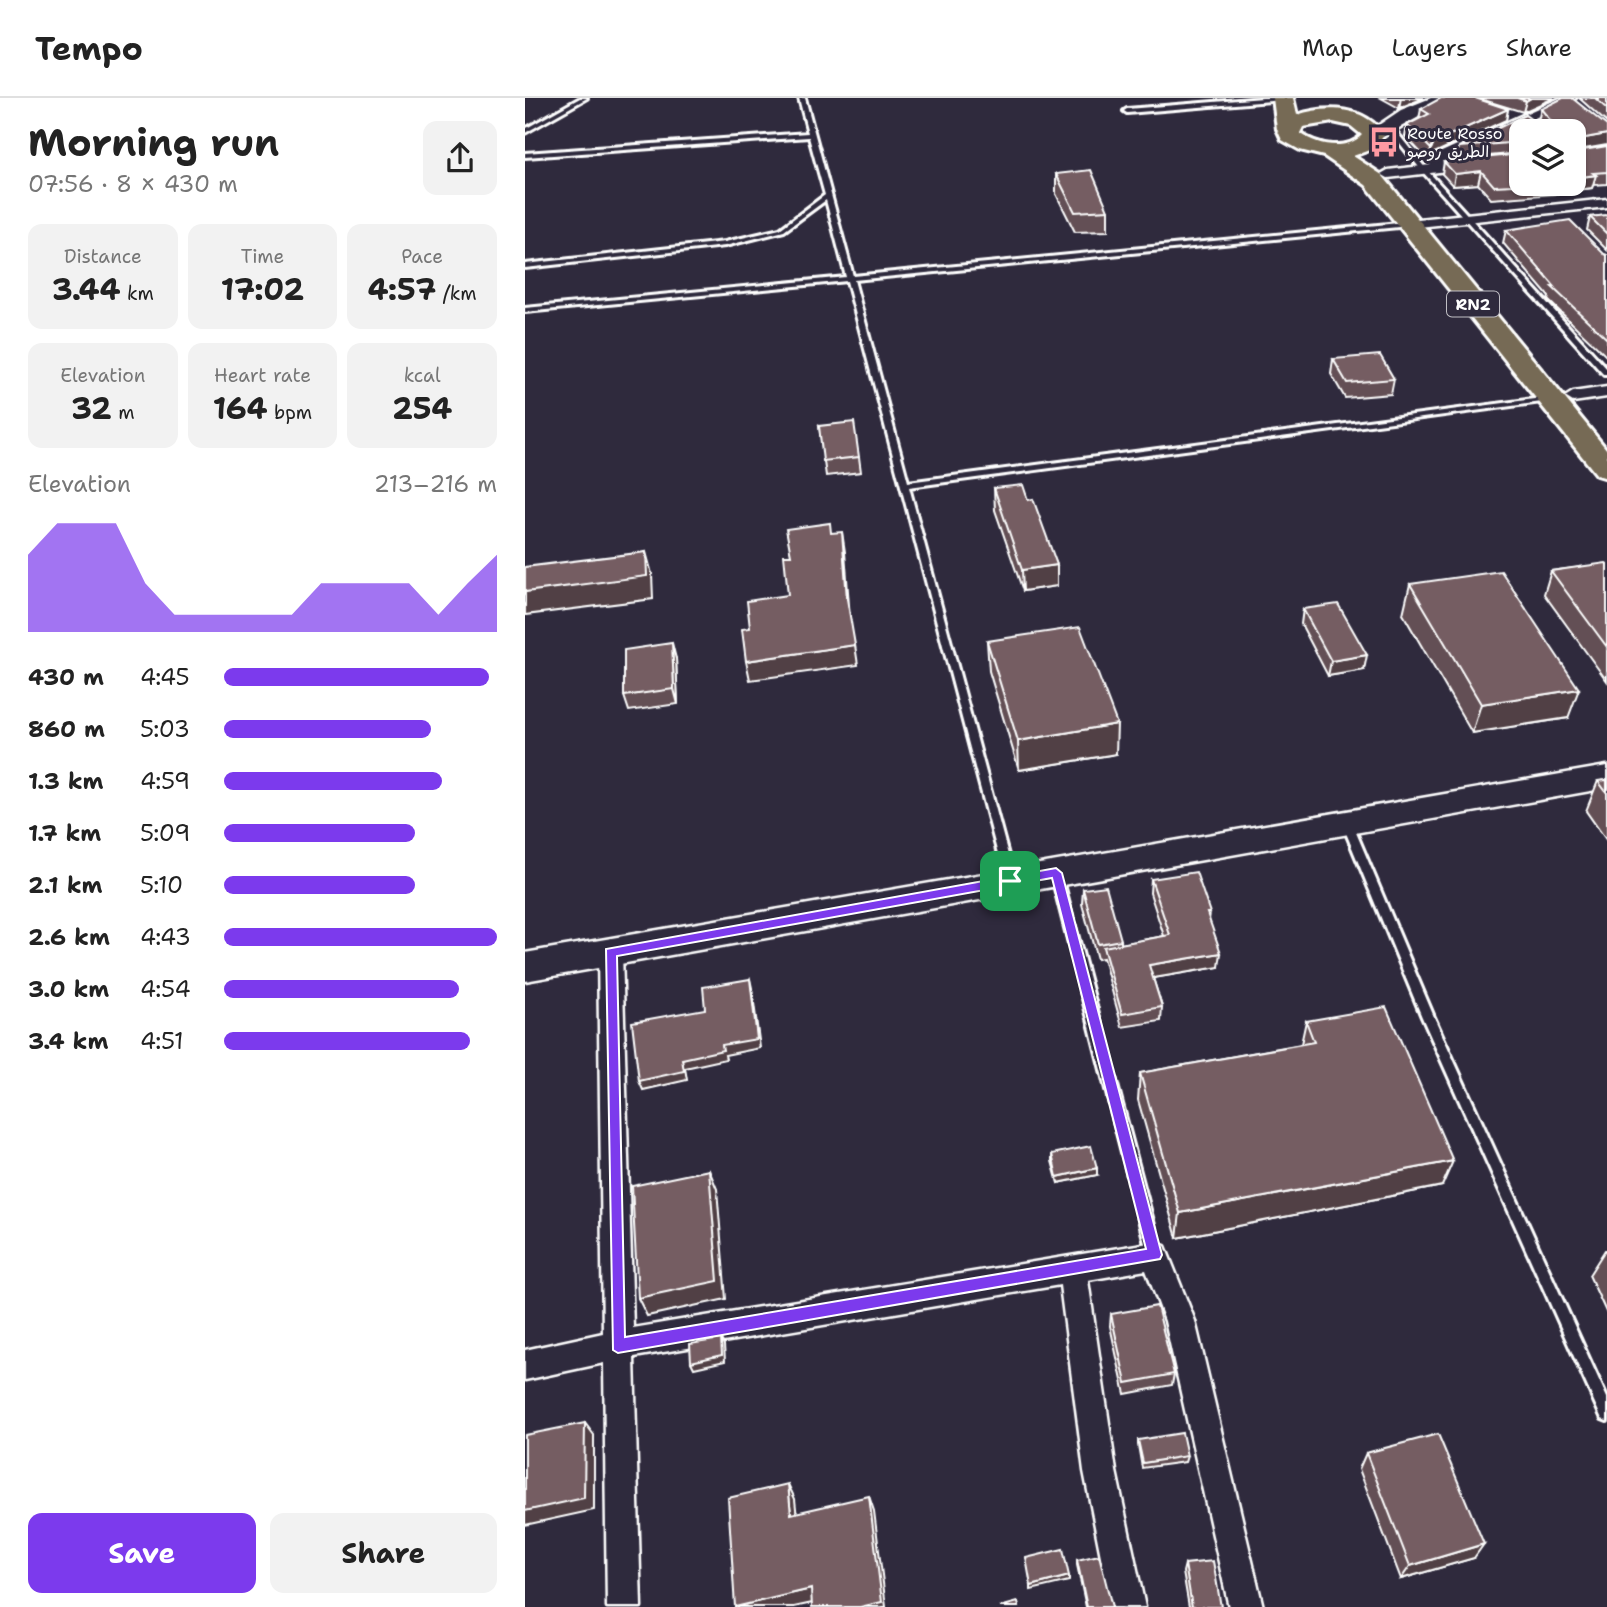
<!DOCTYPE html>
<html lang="en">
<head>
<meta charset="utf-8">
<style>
	:root { --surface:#fff; --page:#f2f2f2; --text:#222; --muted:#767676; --line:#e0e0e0; --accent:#7c3aed }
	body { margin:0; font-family:"Shantell Sans","Playpen Sans Arabic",sans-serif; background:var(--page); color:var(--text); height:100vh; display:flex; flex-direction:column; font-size:26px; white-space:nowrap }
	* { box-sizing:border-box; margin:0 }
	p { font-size:23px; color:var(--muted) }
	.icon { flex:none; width:38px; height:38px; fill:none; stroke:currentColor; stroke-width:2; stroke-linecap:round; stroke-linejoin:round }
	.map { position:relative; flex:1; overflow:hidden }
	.drawer { display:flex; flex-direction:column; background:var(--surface); width:525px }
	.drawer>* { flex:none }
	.controls { position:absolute; left:984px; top:21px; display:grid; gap:14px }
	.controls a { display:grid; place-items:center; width:77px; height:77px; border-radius:14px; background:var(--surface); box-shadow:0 2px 5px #0004; font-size:35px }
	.pin { position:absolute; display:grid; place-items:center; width:60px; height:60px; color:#fff; margin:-30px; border-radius:14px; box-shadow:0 4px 10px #0006 }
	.round { display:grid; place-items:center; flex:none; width:74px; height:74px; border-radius:14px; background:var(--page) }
	.headline { display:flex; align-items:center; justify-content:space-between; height:119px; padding:0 28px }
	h1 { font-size:38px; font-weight:700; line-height:52px }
	.figures { display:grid; grid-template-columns:repeat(3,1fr); gap:10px; height:119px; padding:7px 28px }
	.figures div { display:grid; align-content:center; border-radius:14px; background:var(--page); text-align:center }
	.figures b { font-size:30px; font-weight:700 }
	.figures small { font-size:19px; font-weight:400 }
	.figures p { font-size:19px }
	.chart { height:196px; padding:14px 28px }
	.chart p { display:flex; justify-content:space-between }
	.chart svg { width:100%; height:126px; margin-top:7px; fill:var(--accent); opacity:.7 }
	.cta { display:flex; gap:14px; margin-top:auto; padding:14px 28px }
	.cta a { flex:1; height:80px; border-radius:14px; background:var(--accent); color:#fff; font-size:28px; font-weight:700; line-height:80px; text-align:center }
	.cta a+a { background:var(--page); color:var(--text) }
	ul { padding:0 28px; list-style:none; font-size:23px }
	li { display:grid; grid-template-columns:112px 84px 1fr; align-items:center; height:52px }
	li i { height:18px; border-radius:9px; background:var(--accent) }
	header { display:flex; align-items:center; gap:42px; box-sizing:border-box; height:98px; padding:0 35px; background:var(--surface); border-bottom:2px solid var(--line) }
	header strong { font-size:33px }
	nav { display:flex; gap:38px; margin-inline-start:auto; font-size:24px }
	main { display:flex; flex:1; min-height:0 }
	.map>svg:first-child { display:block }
</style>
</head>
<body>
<header>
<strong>Tempo</strong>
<nav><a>Map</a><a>Layers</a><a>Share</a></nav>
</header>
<main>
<section class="drawer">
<div class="headline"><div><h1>Morning run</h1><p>07:56 · 8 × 430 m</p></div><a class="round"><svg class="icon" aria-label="share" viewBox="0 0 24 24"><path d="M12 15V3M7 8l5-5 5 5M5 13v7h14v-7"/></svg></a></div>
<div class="figures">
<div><p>Distance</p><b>3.44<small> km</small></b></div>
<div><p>Time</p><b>17:02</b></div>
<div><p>Pace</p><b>4:57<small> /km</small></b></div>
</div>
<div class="figures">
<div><p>Elevation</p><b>32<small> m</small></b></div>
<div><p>Heart rate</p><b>164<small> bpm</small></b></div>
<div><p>kcal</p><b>254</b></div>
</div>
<div class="chart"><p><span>Elevation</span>213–216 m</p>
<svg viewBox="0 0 160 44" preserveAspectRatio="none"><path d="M0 44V17L10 6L20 6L30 6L40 27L50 38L60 38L70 38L80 38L90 38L100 27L110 27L120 27L130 27L140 38L150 27L160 17V44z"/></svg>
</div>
<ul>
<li><b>430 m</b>4:45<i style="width:97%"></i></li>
<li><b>860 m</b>5:03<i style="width:76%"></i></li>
<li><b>1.3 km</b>4:59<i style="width:80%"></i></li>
<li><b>1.7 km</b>5:09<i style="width:70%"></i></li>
<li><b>2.1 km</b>5:10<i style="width:70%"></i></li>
<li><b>2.6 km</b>4:43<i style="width:100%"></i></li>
<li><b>3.0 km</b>4:54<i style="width:86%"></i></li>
<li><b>3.4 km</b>4:51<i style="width:90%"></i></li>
</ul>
<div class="cta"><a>Save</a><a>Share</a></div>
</section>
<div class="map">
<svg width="1082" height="1509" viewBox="0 0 1082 1509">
	<rect width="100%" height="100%" fill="#2f2a3d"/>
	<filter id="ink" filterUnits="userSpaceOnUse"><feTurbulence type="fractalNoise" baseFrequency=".0143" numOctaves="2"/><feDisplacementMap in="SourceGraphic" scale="14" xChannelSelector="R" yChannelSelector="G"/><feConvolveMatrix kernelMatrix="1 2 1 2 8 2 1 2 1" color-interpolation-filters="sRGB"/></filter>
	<g filter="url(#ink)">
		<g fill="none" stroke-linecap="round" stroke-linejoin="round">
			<!-- lane casing -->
			<g stroke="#fff" stroke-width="6">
				<g id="lane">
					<path d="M55 0H62L0 35V31Z"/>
					<path d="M274 0H280L328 178 884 124 887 126 884 128 329 182 383 384 1024 299 1028 301 1024 303 384 389 490 783 489 786H481L480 783 322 183 0 214V210L321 179 301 102 259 133 200 148 0 170V166L200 144 255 131 300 97 284 39 0 59V55L283 35Z"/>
					<path d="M738 0H761L758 2 602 15 599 13 602 11Z"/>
					<path d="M862 27H866L901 71 1082 271V277H1079L897 73 862 29Z"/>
					<path d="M822 721 827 725 909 919 1082 1300V1323L1077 1321 897 919 817 725Z"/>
					<path d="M531 771 535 772 536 775 637 1157 635 1161 630 1163 625 1161 623 1157 526 775 527 772Z"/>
				</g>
			</g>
			<!-- street casing -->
			<g stroke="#fff" stroke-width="5">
				<g id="street">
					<path d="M1035 0H1051L917 65 931 66V72L863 80 856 76 863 72 905 67 908 58Z"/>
					<path d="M1082 101V109L884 130 877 126 884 122Z"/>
					<path d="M1082 289V299L1048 304 1040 299 1048 294Z"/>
					<path d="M85 844 94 847 97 854 108 1230 630 1144 640 1148 670 1223 738 1509H704L640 1223 621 1172 563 1182 591 1373 620 1509H586L559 1373 535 1187 109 1259 116 1509H82L79 1265 0 1282V1252L78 1235 73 854 76 847Z"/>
				</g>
			</g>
			<!-- secondary casing -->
			<g stroke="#fff" stroke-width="5">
				<g id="secondary">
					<path d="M906 0H928L854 41H842L839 37 876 12Z"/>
					<path d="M1082 668V690L0 883V855Z"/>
				</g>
			</g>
			<!-- highway casing -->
			<g stroke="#fff" stroke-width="6">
				<path id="highway" d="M748 0H768L772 17C802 7 840 8 859 37L850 50 828 58 857 77 1082 352V380L1072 377 841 87 799 58 775 52 757 42 752 31ZM808 24 826 28 837 37C822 53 792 48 775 35L778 29Z"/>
			</g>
			<!-- lane -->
			<use href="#lane" fill="#2f2a3d" fill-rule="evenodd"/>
			<!-- street -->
			<use href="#street" fill="#2f2a3d" fill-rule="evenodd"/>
			<!-- secondary -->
			<use href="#secondary" fill="#2f2a3d" fill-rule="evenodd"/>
			<!-- highway -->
			<use href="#highway" fill="#766a54" fill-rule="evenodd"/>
		</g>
		<!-- wall -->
		<g fill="#645054" stroke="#fff" stroke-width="2">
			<path d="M856 0H899L874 10Z"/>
			<path d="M952 0H1029L998 14Z"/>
			<path d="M1054 0H1082V25Z"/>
			<path d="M896 11H983L981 22 907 56 904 63 880 38 882 27 894 21Z"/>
			<path d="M1016 11 1082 28V86L1068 87 1067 90 1044 93 1043 95 966 101 953 86 928 88 917 76 919 64 996 56V86H1048V33H996V55L931 61 934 49 1010 24H1014L1013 23Z"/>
			<path d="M531 76 583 112V133L550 134 531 96Z"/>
			<path d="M1082 117V152L1062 132 1065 119Z"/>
			<path d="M981 132 1082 157V259L1023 202 1024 199 978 145Z"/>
			<path d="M808 261 869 281 866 296 820 300 806 276Z"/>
			<path d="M294 328 334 359 336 374 301 378Z"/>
			<path d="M469 390 503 402 532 467V488L498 493 470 412Z"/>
			<path d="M1082 466V583L1019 496 1026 473Z"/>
			<path d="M885 486 1043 620 947 635 878 516Z"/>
			<path d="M778 511 839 572 803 578 776 526Z"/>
			<path d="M462 543 591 656 494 672 464 573Z"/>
			<path d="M151 561 153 606 104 613 99 598Z"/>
			<path d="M1082 682V743L1061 713 1073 683Z"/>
			<path d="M626 781 685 815 684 822 694 869 628 880 637 909 636 923 597 929 578 860 572 861 557 806 558 791 596 842V846L639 838 625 795Z"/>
			<path d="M781 923 917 1088 652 1140 613 1002 615 975 776 946Z"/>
			<path d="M527 1056 572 1077 533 1085 527 1063Z"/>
			<path d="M1080 1152H1082V1216L1064 1177Z"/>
			<path d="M586 1216 649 1276 647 1287 600 1296 585 1228Z"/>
			<path d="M613 1342 662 1358 660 1364 617 1370 613 1347Z"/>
			<path d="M841 1355 949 1460 876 1481 834 1371Z"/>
			<path d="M552 1462 587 1509H561L552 1467Z"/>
			<path d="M660 1466 696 1509H664L658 1474Z"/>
		</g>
		<!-- shaded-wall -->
		<g fill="#514145" stroke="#fff" stroke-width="2">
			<path d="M876 0H899L874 10Z"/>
			<path d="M1006 0H1029L998 14 1001 3Z"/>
			<path d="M983 11 981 22 907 56 904 63 906 51 909 44Z"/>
			<path d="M1082 36V47L1048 53 1049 42Z"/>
			<path d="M956 73 953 86 928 88 930 76Z"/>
			<path d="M1071 77 1067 90 1044 93 1046 86H1048V80Z"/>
			<path d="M317 434 320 454 325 520 322 501Z"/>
			<path d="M121 454 127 476 128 501 0 517V494Z"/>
			<path d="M532 467V488L498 493 497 472Z"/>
			<path d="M147 545 151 561 153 606 149 591Z"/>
			<path d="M330 547 333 567 225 582 221 563Z"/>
			<path d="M842 557 839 572 803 578 806 563Z"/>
			<path d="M1054 591 1043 620 947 635 956 606Z"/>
			<path d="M592 626 591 656 494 672 493 643Z"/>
			<path d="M696 855 694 869 623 881 624 867Z"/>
			<path d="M225 881 227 890 235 950 200 957 201 961 160 970 162 982 118 992 114 983 157 961 197 947Z"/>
			<path d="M928 1063 917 1088 652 1140 655 1115Z"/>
			<path d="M572 1070V1077L533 1085 532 1079Z"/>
			<path d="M184 1072 192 1091 201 1201 122 1218 113 1200Z"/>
			<path d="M196 1241 199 1247 200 1263 169 1270 166 1264Z"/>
			<path d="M60 1325 69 1337V1412L0 1427V1413Z"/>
			<path d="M263 1386 270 1401 273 1430 266 1416Z"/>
			<path d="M344 1398 349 1413 361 1509H335Z"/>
			<path d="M959 1446 949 1460 876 1481 885 1468Z"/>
			<path d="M544 1478V1483L506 1492V1488Z"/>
			<path d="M286 1491 292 1504 269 1509H210Z"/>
		</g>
		<!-- building -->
		<g fill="#745d62" stroke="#fff" stroke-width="2">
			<path d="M916 0H950L983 11 909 44 906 51 882 27 904 16 896 11Z"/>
			<path d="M992 0H1006L1001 3Z"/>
			<path d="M1038 0H1047L1082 28V36L1049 42 1052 53 1082 48V74L1068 75 1071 77 1048 80V33H996V44L934 49 1000 17 1010 24 1026 23 1016 11Z"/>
			<path d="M1070 0H1082V11Z"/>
			<path d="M996 56V86H1008L969 88 956 73 930 76 919 64Z"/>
			<path d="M566 72 583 112 550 114 531 76Z"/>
			<path d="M1082 117V136L1065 119Z"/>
			<path d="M1045 122 1079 156 1082 157V241L1027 189H1030L981 132Z"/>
			<path d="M855 257 869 281 822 285 808 261Z"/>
			<path d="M329 324 334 359 298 363 294 328Z"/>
			<path d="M498 387 503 402 508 401 532 467 497 472 469 390Z"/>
			<path d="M305 425 306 435 317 434 322 501 330 547 221 563 217 531 225 530 222 503 263 497 259 457H266L261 431Z"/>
			<path d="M121 454 122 478 0 494V469Z"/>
			<path d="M1081 465 1082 466V549L1026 473Z"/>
			<path d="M976 473 1054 591 956 606 885 486Z"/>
			<path d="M813 506 842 557 806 563 778 511Z"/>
			<path d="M555 529 592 626 493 643 462 543Z"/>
			<path d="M147 545 149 591 99 598V552Z"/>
			<path d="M1082 682V695L1073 683Z"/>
			<path d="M671 774 685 815H682L696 855 624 867 637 909 597 916 578 849 645 837 626 781Z"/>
			<path d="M581 788 596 842 573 846 558 791Z"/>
			<path d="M225 881 232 941 197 947 198 952 157 961 159 973 114 983 107 924 180 911 178 889Z"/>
			<path d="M861 909 928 1063 655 1115 615 975 789 944 781 923Z"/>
			<path d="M566 1048 572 1070 532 1079 527 1056Z"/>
			<path d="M184 1072 193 1183 113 1200 107 1088Z"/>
			<path d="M632 1208 649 1276 601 1285 586 1216Z"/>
			<path d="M196 1241 197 1257 166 1264 165 1246Z"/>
			<path d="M60 1325 59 1400 0 1413V1337Z"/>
			<path d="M657 1335 662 1358 618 1365 613 1342Z"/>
			<path d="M913 1336 959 1446 885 1468 841 1355Z"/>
			<path d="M263 1386 266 1416 344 1398 357 1504 335 1509H287L286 1491 210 1509 203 1400Z"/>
			<path d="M538 1451 544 1478 506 1488 501 1460Z"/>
			<path d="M574 1457 587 1509H562L552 1462Z"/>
			<path d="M688 1463 696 1509H667L660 1466Z"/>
			<path d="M493 1504 494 1509H475Z"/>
		</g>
	</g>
	<!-- route -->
	<path fill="#7c3aed" stroke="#fff" stroke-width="2" fill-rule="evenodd" d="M531 770 537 775 637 1157 635 1161 93 1255 88 1252 81 851ZM527 780 621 1151 100 1239 92 858Z"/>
	<!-- icons -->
	<defs>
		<g id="bus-bare" transform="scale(2.415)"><path d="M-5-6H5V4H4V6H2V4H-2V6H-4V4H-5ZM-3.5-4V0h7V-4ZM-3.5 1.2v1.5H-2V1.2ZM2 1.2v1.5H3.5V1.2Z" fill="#ff9aa2" stroke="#2f2a3d" stroke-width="2.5" paint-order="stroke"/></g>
	</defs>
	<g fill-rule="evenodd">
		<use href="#bus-bare" x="859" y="44"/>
	</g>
	<g text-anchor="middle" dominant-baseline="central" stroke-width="6" stroke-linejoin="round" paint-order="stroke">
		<!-- far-poi labels -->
		<g font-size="16" fill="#fff" stroke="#2f2a3d" text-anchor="start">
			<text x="882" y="35">Route Rosso<tspan x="882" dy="18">الطريق روصو</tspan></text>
		</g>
		<!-- shield labels -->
		<rect fill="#2f2a3d" stroke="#c1bfc5" stroke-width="2" x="922" y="193.5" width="52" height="25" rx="5"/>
		<g font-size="16" font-weight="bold" fill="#fff">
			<text x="948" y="206">RN2</text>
		</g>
	</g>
</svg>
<div class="controls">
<a><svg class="icon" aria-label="layers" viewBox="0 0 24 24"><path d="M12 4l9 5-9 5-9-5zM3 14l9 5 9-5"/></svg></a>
</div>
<div class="pin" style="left:485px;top:783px;background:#1e9e55"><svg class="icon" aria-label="arrive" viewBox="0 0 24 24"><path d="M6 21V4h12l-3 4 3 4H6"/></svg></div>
</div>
</main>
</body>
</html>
